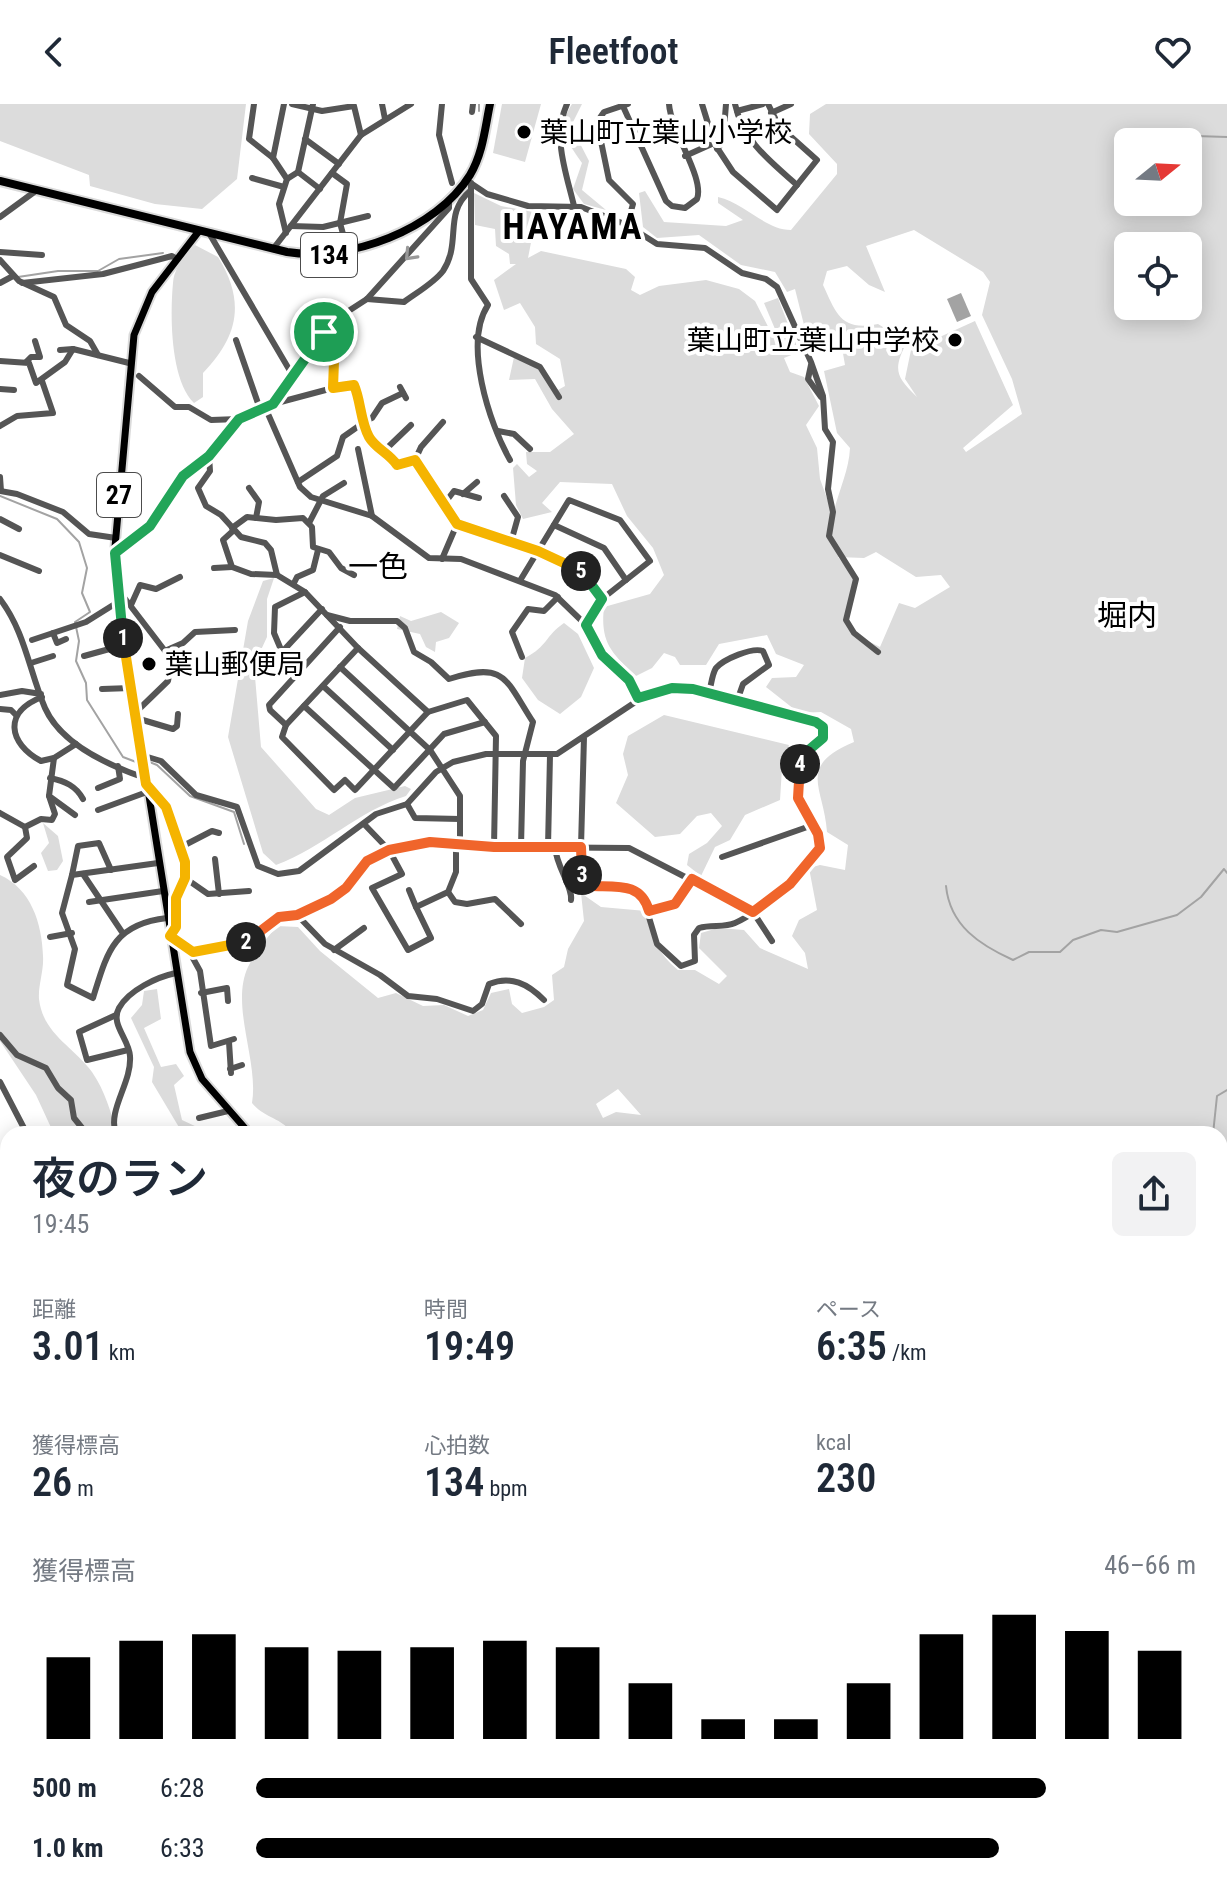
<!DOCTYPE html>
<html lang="ja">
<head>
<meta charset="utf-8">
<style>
	:root { --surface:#fff; --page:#f2f2f3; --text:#1f2937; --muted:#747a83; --accent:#000 }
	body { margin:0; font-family:"Roboto Condensed","Noto Sans JP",sans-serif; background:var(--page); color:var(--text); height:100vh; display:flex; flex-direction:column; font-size:30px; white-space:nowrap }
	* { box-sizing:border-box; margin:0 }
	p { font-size:26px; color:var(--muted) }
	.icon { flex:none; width:44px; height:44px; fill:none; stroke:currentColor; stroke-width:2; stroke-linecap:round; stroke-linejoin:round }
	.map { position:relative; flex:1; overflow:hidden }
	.details { position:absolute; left:0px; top:1022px; width:1228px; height:770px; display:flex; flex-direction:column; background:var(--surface); border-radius:24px 24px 0 0; box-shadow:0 4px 20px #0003 }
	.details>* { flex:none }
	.needle { width:52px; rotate:72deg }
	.fabs { position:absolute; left:1114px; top:24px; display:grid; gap:16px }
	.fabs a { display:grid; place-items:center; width:88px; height:88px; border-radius:12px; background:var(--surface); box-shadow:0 4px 20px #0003; font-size:40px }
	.pin { position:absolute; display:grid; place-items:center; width:68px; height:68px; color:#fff; margin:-34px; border:4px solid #fff; border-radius:50%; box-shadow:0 2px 8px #0007 }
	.km { position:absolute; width:40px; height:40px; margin:-20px; border-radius:50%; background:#222; color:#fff; font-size:22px; line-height:40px; text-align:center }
	.round { display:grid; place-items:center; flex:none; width:84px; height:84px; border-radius:12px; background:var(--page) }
	.headline { display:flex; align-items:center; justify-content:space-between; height:136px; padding:0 32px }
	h1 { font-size:44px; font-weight:600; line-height:60px }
	.figures { display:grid; grid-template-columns:repeat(3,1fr); gap:12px; height:136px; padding:8px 32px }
	.figures div { display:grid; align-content:center }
	.figures b { font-size:40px; font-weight:600 }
	.figures small { font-size:22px; font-weight:400 }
	.figures p { font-size:22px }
	.chart { height:224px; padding:16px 32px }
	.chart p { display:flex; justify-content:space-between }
	.chart svg { width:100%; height:144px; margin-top:8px; stroke:var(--accent); stroke-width:6 }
	ul { padding:0 32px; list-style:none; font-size:26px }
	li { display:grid; grid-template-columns:128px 96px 1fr; align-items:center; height:60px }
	li i { height:20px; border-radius:10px; background:var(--accent) }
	header { display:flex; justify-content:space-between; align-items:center; height:104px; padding:0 32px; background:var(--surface); font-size:36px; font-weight:600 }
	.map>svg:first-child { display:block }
</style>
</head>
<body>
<header><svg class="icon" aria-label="back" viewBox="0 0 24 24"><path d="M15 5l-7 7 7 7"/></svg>Fleetfoot<svg class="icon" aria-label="heart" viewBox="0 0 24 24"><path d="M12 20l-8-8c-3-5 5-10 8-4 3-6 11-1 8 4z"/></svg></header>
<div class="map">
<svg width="1227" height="1791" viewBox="0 0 1227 1791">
	<rect width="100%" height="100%" fill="#fff"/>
	<!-- green -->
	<g fill="#dcdcdc" fill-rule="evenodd">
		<path d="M0 0H246L237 75 202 105 155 100 90 82 89 71 0 37Z"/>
		<path d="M502 0H541L525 58 493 49Z"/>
		<path d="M572 0H582L571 22 589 57 582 86 606 106 584 100 573 85 582 59C567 37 556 24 572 0Z"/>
		<path d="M826 0H1227V1630L1224 1631 1227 1655 1220 1656V1030H294C280 1013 264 1014 252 999 259 957 230 902 248 863 255 848 267 834 277 822L298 823 320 847 378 894 396 889 423 902 444 901 468 912 483 906 491 889 509 885 512 900 522 909 544 903 554 896 552 871 564 863 568 845 584 817 581 789 601 803 646 807C650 833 658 849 678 866H695L719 880 727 872 699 844 701 829 718 824 744 826 760 844 808 865 805 849 792 832 799 816 817 806 809 764 820 761 845 766 848 741 827 728C824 683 796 662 854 638L851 625 821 608 799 609 766 583 772 574 796 573 804 561 776 550 767 531 719 540 706 561H680L675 553 664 549 652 564 636 572C611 549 600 538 604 503L650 490 664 471 653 444 627 412 612 380 560 378 542 399 552 408 523 415 516 401 513 364 517 360 529 373 537 367 527 360 526 348H550L574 330 552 305 535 275 509 276 514 253 529 256 558 286 565 282 560 255 536 240 535 223 520 199 504 206 494 176 516 160H510L509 150 496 142 495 125 475 121 474 89 501 102 533 108 536 113 528 154 541 147 626 165 635 173 631 186 640 191 659 182 706 176 739 185 755 197 782 250 774 227 789 221 799 248 784 254 790 268 804 273 819 302 806 321 817 344 820 375 833 411C838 388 849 367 850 344L837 329 824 267 845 261 841 238 805 225 795 185 787 188 775 168 741 161 699 131 657 134 643 123 639 89 645 87 664 118 726 122 743 116 718 99V93C745 99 765 126 791 126L837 70V60L809 30 810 10ZM1128 38H1188V98H1128ZM914 126 983 168 990 178 982 211 1012 275 1022 310 966 348 963 344 1013 301 975 217 911 246 905 275 917 293C895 272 893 265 907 238L878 220C841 227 837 211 823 181L827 167 847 162 869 181 885 188 866 142ZM1128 142H1188V202H1128ZM876 448 916 473 941 471 950 483 915 504 899 499 880 543 850 528 849 514 857 477 838 453 864 454ZM618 985 641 1011 616 1008 603 1014 596 1000Z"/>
		<path d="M195 141 218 153C246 198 238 233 203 269V293L194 299C170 276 170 210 173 179 174 163 185 152 195 141Z"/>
		<path d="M778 194 788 220 775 225 764 199Z"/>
		<path d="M274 474 267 495V533L254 561 261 643 316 705 329 711 355 694 405 682 411 685 406 692C358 707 324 743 276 761L263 749 228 633 248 517 263 477Z"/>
		<path d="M441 508 459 519 449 534 436 538 435 548 426 543 420 530 397 525 400 512 411 517Z"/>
		<path d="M564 519 578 530 594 564 581 593 560 610 538 596 522 574 525 554C548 542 545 532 564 519Z"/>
		<path d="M664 611 789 641 782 664 780 696 745 711 730 736 715 743 701 772 687 761 689 750 707 739 722 722 711 709 697 712 680 730 655 733 616 699 628 671 623 650 628 632Z"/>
		<path d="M43 719 58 732 63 757 57 766 48 767 41 749 49 739Z"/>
		<path d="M0 771C31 785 42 819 43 852 44 867 38 881 39 895 43 930 73 942 92 968 105 987 111 1008 117 1030H54L36 991 0 937Z"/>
		<path d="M157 885 161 915 144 924 161 963 176 960 184 972 174 981 182 1016 212 1030H183L152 978 154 963 131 914 142 901 144 887Z"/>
		<path d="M0 1102 8 1110V1315L0 1324Z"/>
		<path d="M0 1351 8 1353V1387L0 1389Z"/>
		<path d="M8 1435V1784H248L246 1791H0V1441Z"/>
		<path d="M1227 1729V1791H1211L1208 1784H1220V1734Z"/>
		<path d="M901 1784H953L946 1791H903Z"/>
		<path d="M990 1784H1182L1183 1791H984Z"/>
	</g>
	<!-- water -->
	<path fill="#a3a3a3" d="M961 189 971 212 957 218 947 195Z"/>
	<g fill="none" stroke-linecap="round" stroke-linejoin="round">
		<!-- stream -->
		<g stroke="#a3a3a3" stroke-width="2">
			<path d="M479 0V7"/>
			<path d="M1159 38 1196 32 1227 33"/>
			<path d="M1125 45H1128"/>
			<path d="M18 173 58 167H98L119 155 163 149"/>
			<path d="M0 392 57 415 79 438 87 464 82 489 90 508 75 518 79 537 76 557 86 579 87 596 123 653 136 658"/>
			<path d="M147 657 157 661 190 692 234 708 244 740"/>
			<path d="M946 782C950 822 980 841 1013 856L1029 848H1060L1073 836 1101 826 1117 828 1177 811 1201 793 1224 765 1227 769"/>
			<path d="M1213 1030 1217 992 1227 986"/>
			<path d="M0 1455 8 1447"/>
			<path d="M1163 1791 1177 1784"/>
		</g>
		<!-- river -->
		<g stroke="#a3a3a3" stroke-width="10">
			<path d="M0 1307 8 1305"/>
			<path d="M716 1784 719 1791"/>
		</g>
		<!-- major casing -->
		<g stroke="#dbdbdb" stroke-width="11">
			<g id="major">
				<path d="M199 127 152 188 134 231 114 454 118 498 190 948 202 975 250 1030"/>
				<path d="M1220 1039H1221"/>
				<path d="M229 1784 237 1791"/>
				<path d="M608 1784 609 1791"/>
				<path d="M701 1784 702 1791"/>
				<path d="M0 1789 8 1783"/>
			</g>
		</g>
		<!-- highway casing -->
		<g stroke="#dbdbdb" stroke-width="12">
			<path id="highway" d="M0 77 287 148C349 158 436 126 470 71 483 49 485 24 490 0"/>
		</g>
		<!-- minor -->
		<g stroke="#555" stroke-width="6">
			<path d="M254 0 249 35 273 54 287 75 279 100 286 129"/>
			<path d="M292 0 322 7 354 2 361 31"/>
			<path d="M382 0 385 15"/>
			<path d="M442 0 439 31 452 79"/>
			<path d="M567 0C552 33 566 68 574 102"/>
			<path d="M622 0 666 97 672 102 685 104 697 95C705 74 671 28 669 0"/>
			<path d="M735 0C743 37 770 57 797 81"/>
			<path d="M737 7 763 0"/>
			<path d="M472 8 473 0"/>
			<path d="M771 9 791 0"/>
			<path d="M305 35 339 60"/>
			<path d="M714 39 733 68 777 106 817 56 779 22 768 0"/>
			<path d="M717 45 723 38 726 0"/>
			<path d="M685 52 714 39 702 0"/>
			<path d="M273 54 284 0"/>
			<path d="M298 68 320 85"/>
			<path d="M332 69 347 80 340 119 348 148"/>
			<path d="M252 74 284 83"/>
			<path d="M287 75 298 68 313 0"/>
			<path d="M466 76 487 90 528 102 581 103 627 121 657 140 705 144 742 169 766 175 777 183 811 258 823 292 825 325 833 338 828 385 833 408 829 432 856 475 846 516 854 529 878 548"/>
			<path d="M471 79V175L488 201C463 239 489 319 510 356"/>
			<path d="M0 113 37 86"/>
			<path d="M627 121 633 100 609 76 597 18 604 8 628 0"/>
			<path d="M291 122 323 123 368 112"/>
			<path d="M209 129 293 272"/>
			<path d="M273 145 361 31 411 0"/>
			<path d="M0 148 42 151"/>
			<path d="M0 156 19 177 54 193 66 221 90 237 98 251"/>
			<path d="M0 179 13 172"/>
			<path d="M22 179 103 170 172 152 177 155"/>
			<path d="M367 195 404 198C416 189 434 179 443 167 462 138 443 110 470 87"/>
			<path d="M476 233 540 263 559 293"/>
			<path d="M236 236 260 305"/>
			<path d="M60 246 73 245"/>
			<path d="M0 257 29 259 36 279 65 258 73 245 129 259"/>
			<path d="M26 258 31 253H40L35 237"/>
			<path d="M811 261 808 275 821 293"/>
			<path d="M139 272 175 303H189L211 316 239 315"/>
			<path d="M400 283 406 294"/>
			<path d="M333 284 354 281 363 319 372 314 382 299 403 289"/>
			<path d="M0 285 14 286"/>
			<path d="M273 300 333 284 334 257 324 228"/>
			<path d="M265 303 300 383 311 393 372 412 429 454 461 455 555 491 586 521 602 551 629 576 638 594"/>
			<path d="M443 318 421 343 415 356 457 420"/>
			<path d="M0 322 17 312 53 309 42 277"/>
			<path d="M498 327 514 330 530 345"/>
			<path d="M358 345 372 412"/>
			<path d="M385 346 397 361 415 356"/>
			<path d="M209 352 210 367 198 384 206 402 221 411 241 433 265 439 271 446 277 471 305 488"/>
			<path d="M0 373 1 387"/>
			<path d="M298 378 337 352 343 333 363 319 370 335 385 346 411 321"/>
			<path d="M249 384 259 398 256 414"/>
			<path d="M0 387 17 390 63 408 89 430 116 434"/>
			<path d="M463 390 477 378"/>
			<path d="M504 392 518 413 511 438"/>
			<path d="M444 400 454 387 479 394"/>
			<path d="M0 415 19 425"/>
			<path d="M309 419 323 392 344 379"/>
			<path d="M554 421 604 444 626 476"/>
			<path d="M232 424 247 413 276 416 303 414 312 423 313 443 329 448 341 464 354 471"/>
			<path d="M234 426 223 436 232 463 251 470 277 471"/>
			<path d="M537 448 581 467 602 495"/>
			<path d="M115 449 150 422 183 372 209 352 239 315 273 300 330 219 367 195 449 104V96"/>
			<path d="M0 451 39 467"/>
			<path d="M442 455 457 420 538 447"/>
			<path d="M214 464 232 463"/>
			<path d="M521 475 569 396 620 416 650 457 602 495 586 521"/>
			<path d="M294 479 297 473 313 466 318 446"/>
			<path d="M116 483 172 556 168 577 135 609"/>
			<path d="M0 495C25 528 29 566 45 604 61 640 110 662 145 674"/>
			<path d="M131 501 140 481 156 485 180 473"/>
			<path d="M322 505 282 548 274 529 275 503 305 488 358 544 428 608"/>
			<path d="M327 511 350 517H397L405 524 414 548 431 558 449 575C506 557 505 575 533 618L523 657 521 743"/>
			<path d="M53 529 57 539 66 535"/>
			<path d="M32 536 86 518 118 498"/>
			<path d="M358 544 286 621 282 633 334 686 345 676 355 686 428 608 467 596 496 632 494 743"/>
			<path d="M167 546 183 539 195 528 235 526"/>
			<path d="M84 552 124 541"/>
			<path d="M522 553 512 528 528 505 544 507 558 493"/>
			<path d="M31 559 53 552"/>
			<path d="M340 563 430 646 460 692V741"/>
			<path d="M323 582 393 646"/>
			<path d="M102 585 131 584"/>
			<path d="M709 589C711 582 712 570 716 564 724 555 752 543 763 547L769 561 743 580 737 597"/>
			<path d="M0 591 22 587 41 590"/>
			<path d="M42 593C3 608 8 639 41 657L54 654 76 640"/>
			<path d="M304 602 394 684 444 630 485 618"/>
			<path d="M0 605 11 606 16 611"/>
			<path d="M136 614 173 625 177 622 178 610"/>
			<path d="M286 621 270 606 269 601 340 523"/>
			<path d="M141 651 161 657 196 691 237 703 258 762 278 770 299 767 376 710 407 700 436 668 453 658 486 650H557L649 589 672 584 693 585 816 618 823 623V634C817 641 806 646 801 655 783 691 814 706 819 735 824 760 757 810 735 819 724 824 711 820 699 824L694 831 695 857 681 862 657 840 642 790 629 783 584 779 581 743 584 633"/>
			<path d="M54 654 49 692 75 711"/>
			<path d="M50 674C65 677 76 682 83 695"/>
			<path d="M146 680C167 697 186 737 186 765 185 777 176 784 176 795 176 810 178 820 170 832L189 847 248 837 279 813 297 811 346 784 373 753 430 738 494 743 629 744 753 808 772 837"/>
			<path d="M98 684 120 675 118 662"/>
			<path d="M407 700 415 714 460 715"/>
			<path d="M98 706 147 688"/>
			<path d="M0 709 25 723"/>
			<path d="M364 720 389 746 402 770 372 784 408 846 431 834 416 803"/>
			<path d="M181 743 212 727 219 729"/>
			<path d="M548 743 550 651"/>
			<path d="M555 743C556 762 573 783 571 796"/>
			<path d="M722 753 813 721"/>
			<path d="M215 755 219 790"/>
			<path d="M158 759 72 771 62 809 75 845 67 881 93 894C107 849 113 820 167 814"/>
			<path d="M34 762 15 776 7 753 27 734 25 723 41 715 52 716 55 710 49 692"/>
			<path d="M83 770 122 828"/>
			<path d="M72 771 78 742 99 739 111 766"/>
			<path d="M185 774 208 790 249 787"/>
			<path d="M409 786 416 803 448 788 456 768V741"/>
			<path d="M448 788 455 798 467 800 495 795 521 820"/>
			<path d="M89 798 163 787"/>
			<path d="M649 807 675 800 692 775"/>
			<path d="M297 811 325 840 380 871 408 892 437 895 473 907 482 900 489 880C511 871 528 880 544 896"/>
			<path d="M50 833 72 829"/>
			<path d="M334 846 364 824"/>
			<path d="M189 847 200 867 211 942 234 935"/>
			<path d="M201 889 227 884 228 897"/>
			<path d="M116 911 79 928 87 956 128 946"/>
			<path d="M0 931 17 951 46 964 58 984 71 996 74 1014 87 1030"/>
			<path d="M229 938 231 969"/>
			<path d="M230 965 242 961"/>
			<path d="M0 978 27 1030"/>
			<path d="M199 1014 228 1007"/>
			<path d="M116 1030C107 1006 132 979 130 952 129 935 110 920 119 904 129 886 157 873 176 869"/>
			<path d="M0 1049 8 1065"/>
			<path d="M0 1349 8 1351"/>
			<path d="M0 1421 8 1415"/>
			<path d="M600 1784 606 1791"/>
			<path d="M806 1784 811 1791"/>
			<path d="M414 1791 425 1784"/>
			<path d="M439 1791 440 1784"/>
			<path d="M766 1791 779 1784"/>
		</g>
		<!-- major -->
		<use href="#major" stroke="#000" stroke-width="7"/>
		<!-- highway -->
		<use href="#highway" stroke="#000" stroke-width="8"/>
	</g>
	<!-- one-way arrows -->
	<defs><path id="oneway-chevron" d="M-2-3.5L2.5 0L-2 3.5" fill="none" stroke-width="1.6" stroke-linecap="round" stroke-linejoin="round" transform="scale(2)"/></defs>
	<use stroke="#999" href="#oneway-chevron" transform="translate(410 151) rotate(133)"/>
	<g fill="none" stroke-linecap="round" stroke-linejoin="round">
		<!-- split-1 casing -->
		<g stroke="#fff" stroke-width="16">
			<path id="split-1" d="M123 534 115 449 150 422 183 372 209 352 239 315 273 300 324 228"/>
		</g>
		<!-- split-2 casing -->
		<g stroke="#fff" stroke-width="16">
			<path id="split-2" d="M123 534 146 680 166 703 185 758V774L176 794V823L170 832 193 848 246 838"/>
		</g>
		<!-- split-3 casing -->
		<g stroke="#fff" stroke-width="16">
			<path id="split-3" d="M246 838 279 813 297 811 331 795 346 784 367 757 389 746 430 738 494 743H581L582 771"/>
		</g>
		<!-- split-4 casing -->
		<g stroke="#fff" stroke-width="16">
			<path id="split-4" d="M582 771 584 779 591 782C617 783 641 778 649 807L675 800 692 775 753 808 790 780 820 744 818 730 798 694 800 660"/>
		</g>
		<!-- split-5 casing -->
		<g stroke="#fff" stroke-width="16">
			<path id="split-5" d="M581 467 602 495 586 521 602 551 629 576 638 594 672 584 693 585 816 618 823 623V634L804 650 800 660"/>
		</g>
		<!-- split-6 casing -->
		<g stroke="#fff" stroke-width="16">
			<path id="split-6" d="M324 228 334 257 333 284 354 281C361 297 360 316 369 333 376 345 389 349 397 361L415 356 457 420 538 447 581 467"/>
		</g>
		<!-- split-1 -->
		<use href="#split-1" stroke="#22a559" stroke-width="10"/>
		<!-- split-2 -->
		<use href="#split-2" stroke="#f5b400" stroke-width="10"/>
		<!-- split-3 -->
		<use href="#split-3" stroke="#f0652b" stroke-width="10"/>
		<!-- split-4 -->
		<use href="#split-4" stroke="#f0652b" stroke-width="10"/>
		<!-- split-5 -->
		<use href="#split-5" stroke="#22a559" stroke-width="10"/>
		<!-- split-6 -->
		<use href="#split-6" stroke="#f5b400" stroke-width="10"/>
	</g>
	<!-- markers -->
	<g fill="#000" stroke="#fff" stroke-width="3">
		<circle cx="524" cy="28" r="8"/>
		<circle cx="955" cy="236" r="8"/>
		<circle cx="149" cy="560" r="8"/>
	</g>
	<g text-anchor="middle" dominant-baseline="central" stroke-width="8" stroke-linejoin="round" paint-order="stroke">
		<!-- shield labels -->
		<g fill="#fff" stroke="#4c4c4c" stroke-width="2">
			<rect x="301" y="129" width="56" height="44" rx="6"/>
			<rect x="97" y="369" width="44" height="44" rx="6"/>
		</g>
		<g font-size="26" font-weight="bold" fill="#000">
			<text x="329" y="151">134</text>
			<text x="119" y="391">27</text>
		</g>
		<!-- poi labels -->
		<g font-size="28" fill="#000" stroke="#fff" text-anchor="start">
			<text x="540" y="28">葉山町立葉山小学校</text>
			<text x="939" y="236" text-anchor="end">葉山町立葉山中学校</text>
			<text x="165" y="560">葉山郵便局</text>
		</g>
		<!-- neighbourhood labels -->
		<g font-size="30" fill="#000" stroke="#fff">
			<text x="378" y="462">一色</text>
			<text x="1127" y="511">堀内</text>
		</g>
		<!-- district labels -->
		<g font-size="36" font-weight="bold" letter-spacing="2" fill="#000" stroke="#fff">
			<text x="573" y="123">HAYAMA</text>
		</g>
	</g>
</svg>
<div class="fabs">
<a><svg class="needle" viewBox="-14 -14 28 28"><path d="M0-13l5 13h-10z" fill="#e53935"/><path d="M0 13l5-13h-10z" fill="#747a83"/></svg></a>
<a><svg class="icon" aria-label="locate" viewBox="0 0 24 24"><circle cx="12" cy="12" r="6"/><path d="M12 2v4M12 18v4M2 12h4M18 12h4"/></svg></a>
</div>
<div class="pin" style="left:324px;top:228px;background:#1e9e55"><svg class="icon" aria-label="arrive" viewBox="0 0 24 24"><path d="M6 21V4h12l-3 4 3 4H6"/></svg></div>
<b class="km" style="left:123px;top:534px">1</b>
<b class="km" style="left:246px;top:838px">2</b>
<b class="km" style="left:582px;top:771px">3</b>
<b class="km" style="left:800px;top:660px">4</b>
<b class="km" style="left:581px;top:467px">5</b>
<section class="details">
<div class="headline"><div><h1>夜のラン</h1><p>19:45</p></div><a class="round"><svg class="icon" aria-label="share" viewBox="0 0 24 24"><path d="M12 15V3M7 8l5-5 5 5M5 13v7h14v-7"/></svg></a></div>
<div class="figures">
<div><p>距離</p><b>3.01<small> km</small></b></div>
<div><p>時間</p><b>19:49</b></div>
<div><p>ペース</p><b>6:35<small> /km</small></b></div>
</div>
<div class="figures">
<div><p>獲得標高</p><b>26<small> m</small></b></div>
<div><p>心拍数</p><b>134<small> bpm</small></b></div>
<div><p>kcal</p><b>230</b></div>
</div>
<div class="chart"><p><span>獲得標高</span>46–66 m</p>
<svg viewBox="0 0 160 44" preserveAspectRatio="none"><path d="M5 44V19M15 44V14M25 44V12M35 44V16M45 44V17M55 44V16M65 44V14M75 44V16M85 44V27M95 44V38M105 44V38M115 44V27M125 44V12M135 44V6M145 44V11M155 44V17"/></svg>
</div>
<ul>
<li><b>500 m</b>6:28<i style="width:84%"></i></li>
<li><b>1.0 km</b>6:33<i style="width:79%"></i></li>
</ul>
</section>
</div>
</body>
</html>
